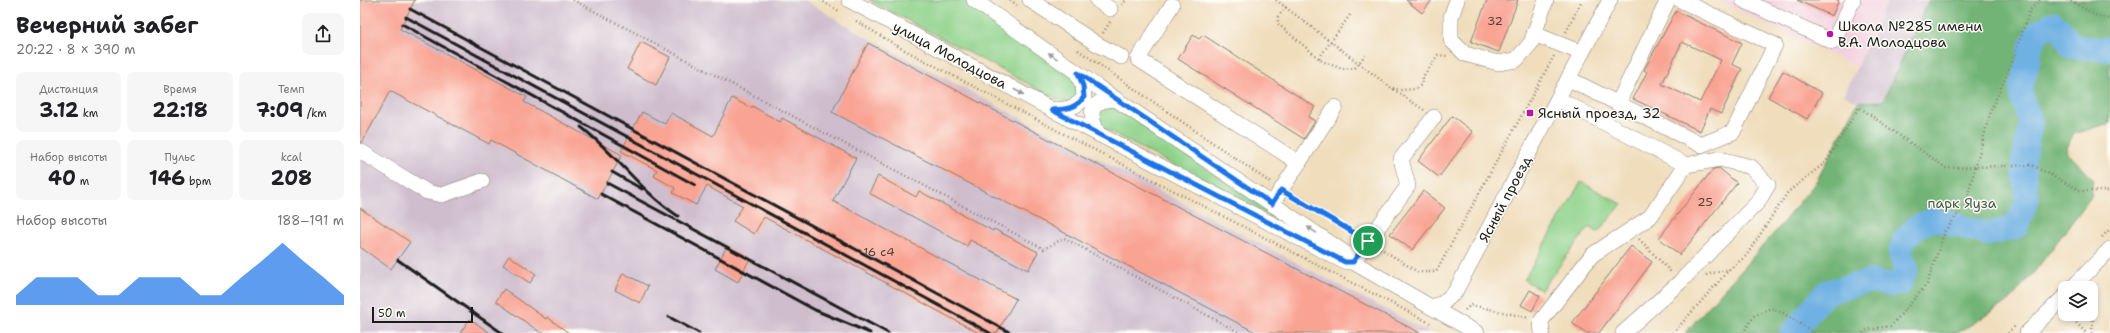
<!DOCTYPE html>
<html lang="ru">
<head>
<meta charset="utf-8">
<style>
	:root { --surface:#fff; --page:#f6f6f6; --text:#202124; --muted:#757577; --accent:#1a73e8 }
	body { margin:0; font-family:"Shantell Sans",sans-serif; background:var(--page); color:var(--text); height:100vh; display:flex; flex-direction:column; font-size:15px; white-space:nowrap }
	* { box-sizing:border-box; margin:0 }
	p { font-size:13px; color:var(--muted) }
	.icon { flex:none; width:22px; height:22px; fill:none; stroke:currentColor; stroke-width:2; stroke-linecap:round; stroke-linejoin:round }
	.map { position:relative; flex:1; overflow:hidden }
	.sheet { display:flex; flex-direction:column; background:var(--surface); width:360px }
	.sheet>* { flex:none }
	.tools { position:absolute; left:1698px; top:281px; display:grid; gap:8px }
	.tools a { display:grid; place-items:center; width:40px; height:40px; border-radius:8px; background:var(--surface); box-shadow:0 2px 6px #0003; font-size:20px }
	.scale { position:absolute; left:12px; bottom:10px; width:101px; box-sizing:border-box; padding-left:4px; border:2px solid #1c1c1c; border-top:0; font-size:11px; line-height:14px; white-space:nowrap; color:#1c1c1c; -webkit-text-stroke:3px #fdfcf7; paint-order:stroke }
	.pin { position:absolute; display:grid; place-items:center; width:34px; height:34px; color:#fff; margin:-17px; border:2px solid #fff; border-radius:50%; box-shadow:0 1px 4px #0007 }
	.round { display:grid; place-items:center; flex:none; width:42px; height:42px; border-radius:8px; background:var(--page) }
	.head { display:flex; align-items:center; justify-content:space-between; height:68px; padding:0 16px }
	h1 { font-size:22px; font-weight:700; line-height:30px }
	.stats { display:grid; grid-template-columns:repeat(3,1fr); gap:6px; height:68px; padding:4px 16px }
	.stats div { display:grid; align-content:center; border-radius:8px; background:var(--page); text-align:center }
	.stats b { font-size:20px; font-weight:700 }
	.stats small { font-size:11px; font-weight:400 }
	.stats p { font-size:11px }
	.chart { height:112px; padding:8px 16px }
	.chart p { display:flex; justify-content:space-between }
	.chart svg { width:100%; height:72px; margin-top:4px; fill:var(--accent); opacity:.7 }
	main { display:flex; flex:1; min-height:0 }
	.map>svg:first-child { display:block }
</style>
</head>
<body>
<main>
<section class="sheet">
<div class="head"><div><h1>Вечерний забег</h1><p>20:22 · 8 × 390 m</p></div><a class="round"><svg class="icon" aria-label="share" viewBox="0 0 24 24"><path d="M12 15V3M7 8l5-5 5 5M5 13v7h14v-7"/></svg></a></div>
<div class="stats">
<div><p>Дистанция</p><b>3.12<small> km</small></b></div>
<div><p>Время</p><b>22:18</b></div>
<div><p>Темп</p><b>7:09<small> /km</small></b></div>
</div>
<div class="stats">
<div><p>Набор высоты</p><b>40<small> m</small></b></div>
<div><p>Пульс</p><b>146<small> bpm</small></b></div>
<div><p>kcal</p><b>208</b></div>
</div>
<div class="chart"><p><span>Набор высоты</span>188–191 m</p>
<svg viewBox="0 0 160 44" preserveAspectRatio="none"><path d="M0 44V38L10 27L20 27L30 27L40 38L50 38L60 27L70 27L80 27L90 38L100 38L110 27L120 17L130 6L140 17L150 27L160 38V44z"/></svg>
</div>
</section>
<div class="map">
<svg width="1750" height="333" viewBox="0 0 1750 333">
	<rect width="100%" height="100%" fill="#fdfcf7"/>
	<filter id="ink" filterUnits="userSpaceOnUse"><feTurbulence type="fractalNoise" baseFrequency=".025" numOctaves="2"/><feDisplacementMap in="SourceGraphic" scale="8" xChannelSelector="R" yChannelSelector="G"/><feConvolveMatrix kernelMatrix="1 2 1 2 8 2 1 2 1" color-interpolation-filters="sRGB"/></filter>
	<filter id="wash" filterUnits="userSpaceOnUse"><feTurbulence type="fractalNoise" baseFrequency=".012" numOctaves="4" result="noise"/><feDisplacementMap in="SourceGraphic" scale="16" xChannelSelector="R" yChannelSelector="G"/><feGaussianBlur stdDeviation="0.9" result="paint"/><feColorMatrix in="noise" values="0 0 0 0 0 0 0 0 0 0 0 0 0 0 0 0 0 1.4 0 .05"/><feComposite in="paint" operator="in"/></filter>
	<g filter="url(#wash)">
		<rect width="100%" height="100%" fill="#f0ddbc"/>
		<!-- built -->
		<path fill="#f3cfde" d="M1357 0H1528L1497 67Z"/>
		<!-- industrial -->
		<g fill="#cfbdce">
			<path d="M0 0H444L508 38 1070 333H0Z"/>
			<path d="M1528 0H1569L1523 101 1498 102 1484 95Z"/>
		</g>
		<!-- green -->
		<g fill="#8ed28a" stroke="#557753">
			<path d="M509 0H603L714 76 718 87 716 97 708 102 701 101Z"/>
			<path d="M754 105 934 229 741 127 737 115 742 108Z"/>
			<path d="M1221 182 1262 204 1238 232 1229 227 1181 290 1164 280Z"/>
		</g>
		<!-- forest -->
		<path fill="#72b476" stroke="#476849" d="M1569 0H1750V123L1713 134 1706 151 1733 179 1731 197 1675 271 1650 300 1598 333H1325L1416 231 1456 182 1498 102 1523 101Z"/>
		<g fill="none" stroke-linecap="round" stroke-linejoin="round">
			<!-- river -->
			<path stroke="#6fb1e3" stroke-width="24" d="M1432 333 1466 292 1511 281 1531 285 1540 284 1547 268 1540 253 1544 240 1556 227 1574 219 1628 234 1656 227 1667 200 1663 160 1671 122 1662 98 1661 86 1667 67 1671 44 1679 31 1693 23 1702 31 1712 47 1749 49 1750 48"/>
		</g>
		<g id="blocks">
			<!-- building -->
			<g fill="#f9a393" fill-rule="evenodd">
				<path d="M0 0H55L40 29 167 97 164 102 262 155 238 199 131 140 129 144 30 91 2 143 0 142Z"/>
				<path d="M1046 0H1072L1062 13Z"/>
				<path d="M1127 0H1158L1139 52 1111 42Z"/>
				<path d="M1437 0H1479L1472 16Z"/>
				<path d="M1316 11 1382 43 1372 64 1382 69 1361 114 1350 109 1340 131 1273 99 1287 72 1284 70ZM1322 42 1361 60 1340 102 1302 84Z"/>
				<path d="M833 35 839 39 843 35 955 107 948 117 955 121 944 139 818 59Z"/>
				<path d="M281 42 310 57 296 85 267 69Z"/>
				<path d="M508 43 688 139 1060 333H897L472 112Z"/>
				<path d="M1423 71 1462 93 1447 119 1408 97Z"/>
				<path d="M372 98 391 108 392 106 420 122 422 118 496 158 473 201 656 299 637 333H619L404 217 394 234 373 221 383 206 347 186 336 205 313 193 315 188 294 176 297 170 261 151 282 112 305 124 311 113 353 136Z"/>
				<path d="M1092 116 1113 132 1079 177 1058 161Z"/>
				<path d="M1359 168 1377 183 1320 255 1299 238 1353 169Z"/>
				<path d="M518 176 556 197 559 191 633 231 634 229 678 252 668 270 610 240 607 246 509 193Z"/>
				<path d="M1063 191 1085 208 1052 250 1030 234Z"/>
				<path d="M0 208 50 242 31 269 0 247Z"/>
				<path d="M1271 246 1292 262 1239 333H1226L1212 323Z"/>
				<path d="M366 248 389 260 378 282 355 269Z"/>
				<path d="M149 256 176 274 170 283 143 265Z"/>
				<path d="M263 273 288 286 280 303 255 290Z"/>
				<path d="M144 289 186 319 187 317 209 333H181L136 301Z"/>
				<path d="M1170 290 1180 296 1172 311 1161 305Z"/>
				<path d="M110 319 130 333H100Z"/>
			</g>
		</g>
	</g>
	<g filter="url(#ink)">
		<use href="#blocks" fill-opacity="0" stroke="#867c6c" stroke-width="1"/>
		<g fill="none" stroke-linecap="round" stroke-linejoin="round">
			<!-- minor casing -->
			<g stroke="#867c6c" stroke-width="16">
				<g id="minor">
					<path d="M489 0 715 122 985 262H993L1071 307 1083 303 1095 292 1250 0"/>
					<path d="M614 0 739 88 985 253"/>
					<path d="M670 0 737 44 761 57"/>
					<path d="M737 0 750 9"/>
					<path d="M1097 0 1091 17V40L1105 54 1138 63 1156 60 1171 43 1186 0"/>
					<path d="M1383 0 1473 42 1493 0"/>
					<path d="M812 5 778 59 939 163"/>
					<path d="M1174 34 1222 53"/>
					<path d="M1209 79 1341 145 1373 132 1415 45 1320 0"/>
					<path d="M1198 99 1326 165 1360 159 1391 167 1408 185 1398 202 1320 282 1263 333"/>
					<path d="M1258 103 1308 0"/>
					<path d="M692 110C705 109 716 109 724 97L723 86 717 73"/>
					<path d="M738 134C728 112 729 101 755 99"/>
					<path d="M0 151 67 192 82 195 122 181"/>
					<path d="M912 204 975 107"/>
					<path d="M993 262 1048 186 1041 159 1074 117"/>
					<path d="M1712 288 1750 249"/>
					<path d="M1071 307 1117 333"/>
					<path d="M1182 333 1181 321 1232 255 1290 217 1326 165"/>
					<path d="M1667 333 1705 296"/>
				</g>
			</g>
			<!-- path -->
			<g stroke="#867c6c" stroke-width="2.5" stroke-dasharray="1 3" stroke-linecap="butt">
				<path d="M213 0 684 249 704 238 880 333"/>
				<path d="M460 0 479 11"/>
				<path d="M650 0 657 5"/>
				<path d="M916 0 1030 87"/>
				<path d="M1707 0C1722 5 1734 18 1750 19"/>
				<path d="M762 5 766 0"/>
				<path d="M926 7 918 17V24L962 61 982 69 995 68 1005 55"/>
				<path d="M496 21 541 48 698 131 1070 323"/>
				<path d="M1206 32 1222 0"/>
				<path d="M743 33 750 22"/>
				<path d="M718 50 911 183"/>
				<path d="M959 58 990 15"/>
				<path d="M1064 110 1030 87 1040 90 1055 89 1061 85 1063 77 1078 55 1087 56"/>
				<path d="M932 196 997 234"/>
				<path d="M1742 237 1750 229"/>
				<path d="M1279 239 1312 273"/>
				<path d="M1020 248 1058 272H1076L1194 56"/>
				<path d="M1346 275 1370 269 1386 256 1428 192 1466 162 1499 107 1586 168 1672 165 1721 191H1750"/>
				<path d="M1105 310 1111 305 1169 318"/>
				<path d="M1708 314 1726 333"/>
				<path d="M1313 333 1370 269"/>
				<path d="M1383 333 1394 316 1411 308 1423 313 1455 333"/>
				<path d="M1503 333 1507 330 1531 326 1567 284 1585 231 1605 205 1631 110 1651 65 1670 10 1680 0"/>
				<path d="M1648 333 1655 326"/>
				<path d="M1732 333 1735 284"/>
			</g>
			<!-- minor -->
			<use href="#minor" stroke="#fff" stroke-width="15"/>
			<!-- rail -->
			<g stroke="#1c1c1c" stroke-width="3">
				<path d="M50 9 651 333"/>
				<path d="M46 17 630 333"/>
				<path d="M42 24 335 185"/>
				<path d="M221 127C256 154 281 192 318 216"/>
				<path d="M252 172 282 189"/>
				<path d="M247 183 528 333"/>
				<path d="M241 194 455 310 510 333"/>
				<path d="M38 260 142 333"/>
				<path d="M309 317 339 333"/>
			</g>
		</g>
		<!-- one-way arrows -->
		<defs><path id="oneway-solid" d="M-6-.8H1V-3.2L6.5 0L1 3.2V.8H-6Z"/></defs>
		<g fill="#999">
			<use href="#oneway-solid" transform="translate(693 56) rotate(-145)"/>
			<use href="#oneway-solid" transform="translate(659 92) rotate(28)"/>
			<use href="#oneway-solid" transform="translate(952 230) rotate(-146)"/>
		</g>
	</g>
	<g fill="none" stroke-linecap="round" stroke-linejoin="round" filter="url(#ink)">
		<!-- route casing -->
		<g stroke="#fff" stroke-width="8">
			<path id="route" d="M718 73 912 204 921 190 1008 241 993 262H985L692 110C705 109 716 109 724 97L723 86Z"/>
		</g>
		<!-- route -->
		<use href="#route" stroke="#1a73e8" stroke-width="5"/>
	</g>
	<!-- markers -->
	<g fill="#b5179e" stroke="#fdfcf7" stroke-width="1.5">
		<circle cx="1470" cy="34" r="4"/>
		<rect x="1166" y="109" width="8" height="8" rx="2"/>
	</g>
	<g text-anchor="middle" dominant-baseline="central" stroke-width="3" stroke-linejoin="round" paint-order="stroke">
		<!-- number labels -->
		<g font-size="12" fill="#533e3a">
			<text x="1135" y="21">32</text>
			<text x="1345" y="202">25</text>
			<text x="519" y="252">16 с4</text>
		</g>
		<!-- poi labels -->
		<g font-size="14" fill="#1c1c1c" stroke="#fdfcf7" text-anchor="start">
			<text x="1478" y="26">Школа №285 имени<tspan x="1478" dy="16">В.А. Молодцова</tspan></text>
			<text x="1178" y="113">Ясный проезд, 32</text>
		</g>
		<!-- street labels -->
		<g font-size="14" fill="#1c1c1c" stroke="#fdfcf7">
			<text transform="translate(590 55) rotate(28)">улица Молодцова</text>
			<text transform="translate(1145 199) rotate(-62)">Ясный проезд</text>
		</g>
		<!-- park labels -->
		<g font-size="14" fill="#445c42" stroke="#fdfcf7">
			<text x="1602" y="203">парк Яуза</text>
		</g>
	</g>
</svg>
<div class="tools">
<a><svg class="icon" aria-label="layers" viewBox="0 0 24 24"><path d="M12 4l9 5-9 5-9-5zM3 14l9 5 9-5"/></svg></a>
</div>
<div class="scale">50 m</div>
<div class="pin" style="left:1008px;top:241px;background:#1e9e55"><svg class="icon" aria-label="arrive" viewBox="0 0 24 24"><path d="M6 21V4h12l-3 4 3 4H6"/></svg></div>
</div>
</main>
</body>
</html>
